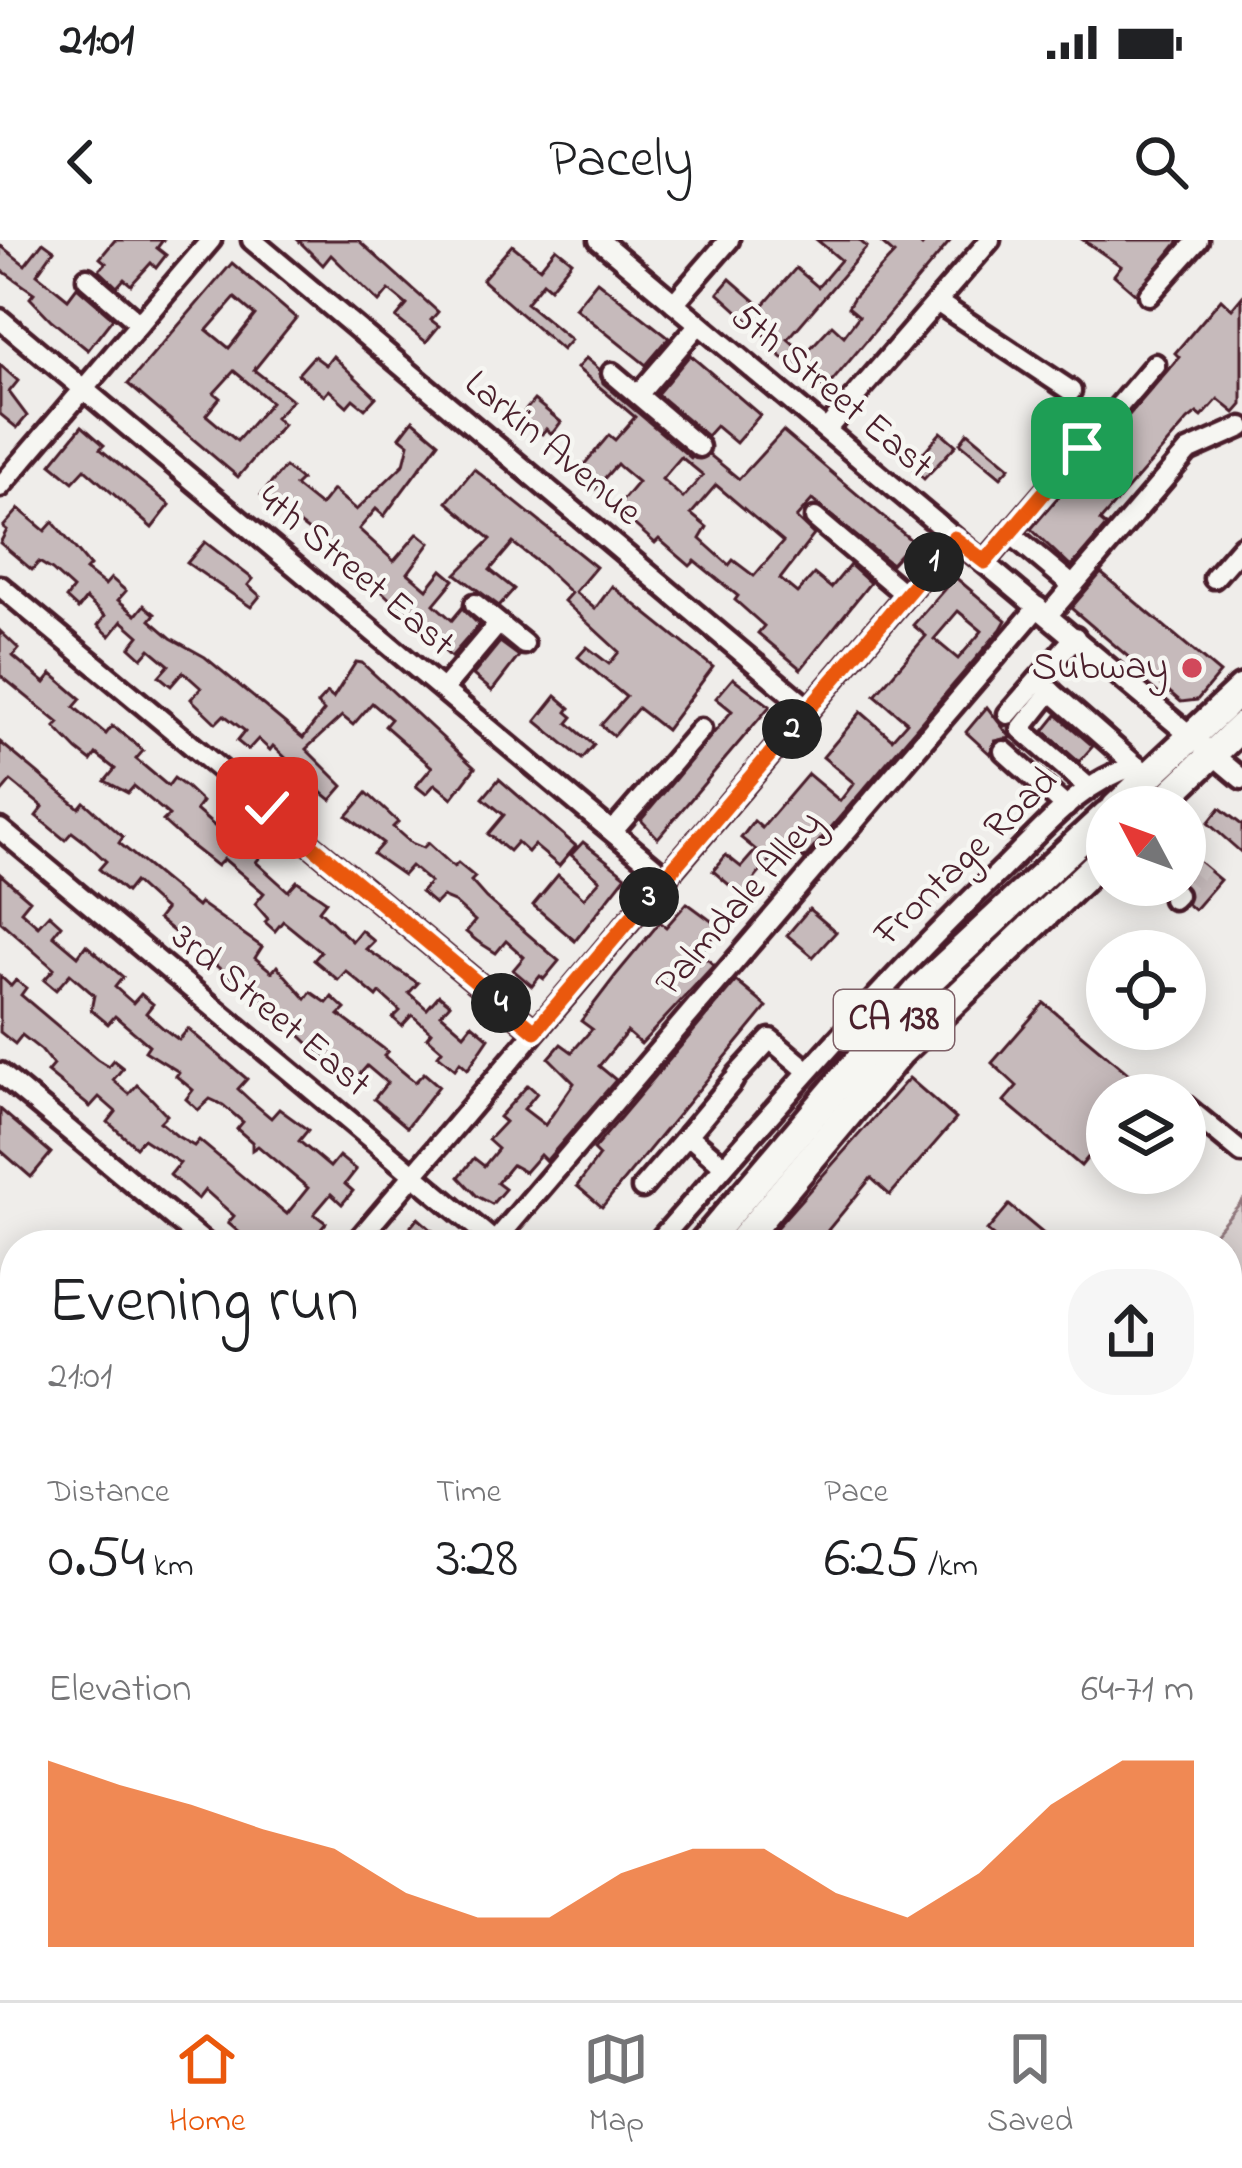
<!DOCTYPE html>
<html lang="en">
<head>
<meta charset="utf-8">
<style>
	:root { --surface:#fff; --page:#f6f6f6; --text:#202124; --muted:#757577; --line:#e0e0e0; --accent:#ea580c }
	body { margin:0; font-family:"Indie Flower",sans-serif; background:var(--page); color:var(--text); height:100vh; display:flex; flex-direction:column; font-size:45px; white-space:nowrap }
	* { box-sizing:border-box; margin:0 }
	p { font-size:39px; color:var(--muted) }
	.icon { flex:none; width:66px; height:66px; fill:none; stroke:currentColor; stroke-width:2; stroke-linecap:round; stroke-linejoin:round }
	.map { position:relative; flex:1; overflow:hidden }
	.details { position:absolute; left:0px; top:990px; width:1242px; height:771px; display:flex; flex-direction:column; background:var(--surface); border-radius:48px 48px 0 0; box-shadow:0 6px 30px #0003 }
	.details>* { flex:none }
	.needle { width:78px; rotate:311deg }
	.controls { position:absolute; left:1086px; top:546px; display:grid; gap:24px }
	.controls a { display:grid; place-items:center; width:120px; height:120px; border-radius:50%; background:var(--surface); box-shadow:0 6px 30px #0003; font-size:60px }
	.pin { position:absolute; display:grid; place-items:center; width:102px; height:102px; color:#fff; margin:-51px; border-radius:24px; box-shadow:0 6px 18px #0006 }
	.km { position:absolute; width:60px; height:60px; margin:-30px; border-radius:50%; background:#222; color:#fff; font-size:33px; line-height:60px; text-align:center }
	.round { display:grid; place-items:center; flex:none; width:126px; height:126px; border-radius:48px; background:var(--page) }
	.overview { display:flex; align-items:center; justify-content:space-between; height:204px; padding:0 48px }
	h1 { font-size:66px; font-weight:600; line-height:90px }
	.stats { display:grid; grid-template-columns:repeat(3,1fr); gap:18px; height:204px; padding:12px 48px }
	.stats div { display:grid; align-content:center }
	.stats b { font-size:60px; font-weight:600 }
	.stats small { font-size:33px; font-weight:400 }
	.stats p { font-size:33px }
	.chart { height:336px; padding:24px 48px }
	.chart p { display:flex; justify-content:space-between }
	.chart svg { width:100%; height:216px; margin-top:12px; fill:var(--accent); opacity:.7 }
	.status { display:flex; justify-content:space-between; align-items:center; height:84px; padding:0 60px; background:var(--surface); direction:ltr }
	.status svg { height:33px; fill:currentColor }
	header { display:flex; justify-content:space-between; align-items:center; height:156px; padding:0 48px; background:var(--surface); font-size:54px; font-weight:600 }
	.tab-bar { display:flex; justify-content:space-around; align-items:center; height:168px; border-top:3px solid var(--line); background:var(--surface); font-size:33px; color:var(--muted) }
	.tab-bar a { display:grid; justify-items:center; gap:6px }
	.tab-bar .current { color:var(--accent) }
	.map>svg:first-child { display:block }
</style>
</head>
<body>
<div class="status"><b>21:01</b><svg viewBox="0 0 49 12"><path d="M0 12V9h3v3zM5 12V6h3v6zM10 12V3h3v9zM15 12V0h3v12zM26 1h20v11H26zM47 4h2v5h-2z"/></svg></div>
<header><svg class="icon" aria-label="back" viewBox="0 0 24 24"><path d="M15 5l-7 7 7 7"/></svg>Pacely<svg class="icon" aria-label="search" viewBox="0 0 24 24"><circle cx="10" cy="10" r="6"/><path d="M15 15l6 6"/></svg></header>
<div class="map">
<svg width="1242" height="1760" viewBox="0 0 1242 1760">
	<rect width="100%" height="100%" fill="#efedea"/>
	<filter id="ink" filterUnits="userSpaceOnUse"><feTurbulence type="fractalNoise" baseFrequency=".00833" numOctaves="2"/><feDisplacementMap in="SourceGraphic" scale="24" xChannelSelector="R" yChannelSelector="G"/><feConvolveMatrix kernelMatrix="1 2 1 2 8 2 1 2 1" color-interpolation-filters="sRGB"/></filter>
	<g filter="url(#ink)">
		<!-- green -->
		<path fill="#d7cfce" stroke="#90777c" stroke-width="3" d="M1242 961V1409L1227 1395V1132L1241 1116 1227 1104V1005H1204Z"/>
		<!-- building -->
		<g fill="#c6babb" stroke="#4a1f2b" stroke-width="3" fill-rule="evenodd">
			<path d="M115 0H163L157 8 166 15 156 28 151 23 131 45 124 39 117 47 99 30 106 23 100 18Z"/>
			<path d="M298 0H358L438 72 431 80 439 86 426 102 396 78 407 65 389 50 379 62 331 15 323 25Z"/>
			<path d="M817 0H859L867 7 788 99 805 114 832 85 844 96 859 76 848 67 854 57 894 14 878 0H916L922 6 927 0H951L825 150 779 115 773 103 718 53 730 39 762 67 796 28 818 47 841 20Z"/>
			<path d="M1083 0H1180L1136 54 1114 35 1121 26Z"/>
			<path d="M43 2 54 10 37 34 68 59 77 47 113 78 88 110 51 80 30 58 34 53 0 29V5L25 25Z"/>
			<path d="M512 5 540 28 556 8 572 21 550 48 543 42 526 63 571 100 562 110 482 40Z"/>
			<path d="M232 23 296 78 254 130 292 160 275 178 283 185 238 237 128 144ZM235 58 255 75 229 108 207 90ZM234 131 271 162 237 201 206 175 220 158 214 153Z"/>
			<path d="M597 41 669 98 646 125 575 68Z"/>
			<path d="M1242 57V165L1235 173 1218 159 1202 177 1197 173 1188 180 1100 281 1106 286 1071 327 1031 289 1179 117 1175 113 1221 59 1232 69Z"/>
			<path d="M690 115 760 175 736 203 716 186 707 196 657 154Z"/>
			<path d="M314 116 326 125 333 116 376 157 365 169 353 159 347 166 329 150 324 156 298 134Z"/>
			<path d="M586 118 599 129 603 143 691 218 710 215 739 239 783 191 912 301 891 324 812 260 796 278 814 295 780 339 797 353 814 334 831 348 850 325 870 343 801 429 758 393 764 386 735 360 738 356 695 321 690 326 659 299 655 303 616 268 638 242 620 227 617 224 595 249 576 234 609 195 615 200 635 177 577 128ZM681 217 703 235 683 258 662 239ZM716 245 783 302 754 336 733 320 729 325 700 299 707 287 691 274Z"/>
			<path d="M0 125 18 141 9 152 27 176 17 188 0 174Z"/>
			<path d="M534 160 561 182 552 194 546 189 542 194 520 177Z"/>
			<path d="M413 180 439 202 384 276 376 269 359 289 394 321 418 293 430 303 408 333 427 349 442 330 454 340 434 364 452 380 462 368 479 385 451 417 376 346 338 314 333 320 317 307 322 301 261 255 285 227 301 240 295 246 320 266 333 250 356 270 404 224 409 204 400 197Z"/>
			<path d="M82 186 104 205 100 209 170 265 152 288 85 229 73 242 51 224Z"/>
			<path d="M941 192 956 205 924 239 911 227Z"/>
			<path d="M968 192 1010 227 1001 237 960 203Z"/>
			<path d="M474 229 596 327 575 352 595 369 612 346 713 427 666 490 638 468 614 496 601 485 626 457 578 417 587 407 609 424 619 412 564 361 571 353 539 323 513 303 490 330 514 349 499 366 456 334 491 299 447 262Z"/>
			<path d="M19 269 45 291 53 282 90 326 86 330 105 345 111 338 126 351 118 360 136 375 144 365 155 374 150 380 171 398 205 417 303 498 324 471 317 464 327 453 333 458 356 422 362 423 475 528 452 558 435 544 426 554 416 546 432 527 385 486 391 479 372 463 353 485 342 476 306 509 343 546 331 560 318 549 308 560 281 533 291 523 273 506 270 510 258 499 248 510 237 501 245 491 224 475 216 483 191 459 201 448 183 432 171 446 159 436 169 425 150 409 142 418 130 407 139 396 122 381 110 396 98 385 105 376 86 359 78 369 66 358 73 349 52 330 39 322 32 330 0 303 7 290 3 287Z"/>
			<path d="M205 302 253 339 248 345 260 356 251 367 187 323Z"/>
			<path d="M1101 333 1220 433 1197 460 1181 462 1071 368Z"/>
			<path d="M955 337 1006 380 1001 389 804 619 785 602 741 655 713 631 726 615 741 627 756 610 741 598 754 581 762 588 808 534 840 561 854 543 823 517 861 472 892 499 907 482 875 455 926 396 913 385ZM958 371 982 391 958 419 934 399Z"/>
			<path d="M0 391 19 409 13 416 45 443 52 434 81 459 74 467 106 494 112 486 133 502 143 511 136 519 168 546 174 538 186 547 202 562 196 570 228 598 235 589 266 610 256 622 288 651 297 641 326 661 319 670 352 701 361 690 374 701 366 709 418 743 409 753 427 769 439 755 450 764 441 774 464 794 472 784 489 798 468 829 460 822 455 829 438 815 442 810 427 797 431 792 412 775 402 786 393 778 400 771 380 753 377 757 346 731 338 740 314 720 321 712 283 681 275 691 265 682 268 679 255 664 264 653 224 619 217 626 189 604 163 581 169 575 134 546 128 553 105 541 115 529 96 514 91 521 77 510 55 487 59 483 0 435Z"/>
			<path d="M500 402 519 416 492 451 473 435Z"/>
			<path d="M733 438 770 466 658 598 641 580 732 471 716 458Z"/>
			<path d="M556 456 570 468 567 472 573 477 568 483 594 505 582 519 536 481Z"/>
			<path d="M987 467 1011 498 995 501 990 514 966 492Z"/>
			<path d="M1057 475 1093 506 1079 522 1044 491Z"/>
			<path d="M0 502 79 568 84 562 123 597 119 603 197 667 200 663 262 707 255 718 272 732 277 726 306 759 311 752 327 763 332 757 345 769 339 775 388 812 384 816 415 842 424 833 439 846 407 887 374 859 387 843 367 826 354 841 344 837 285 781 158 679 165 670 134 642 126 652 99 629 106 621 85 602 72 592 65 600 36 576 43 567 11 541 0 554Z"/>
			<path d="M499 539 576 606 559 626 534 605 528 612 517 602 509 611 488 594 504 575 483 558Z"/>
			<path d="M367 553 398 582 393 587 411 603 423 608 428 603 454 627 458 623 475 637 471 641 486 658 559 721 544 739 540 736 532 746 513 730 524 717 506 701 496 713 477 701 466 692 475 681 454 662 442 657 435 664 421 652 430 642 411 626 403 635 373 614 383 603 347 576Z"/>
			<path d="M1220 568 1242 585V613L1208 583Z"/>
			<path d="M583 602 626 636 575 701 533 665 558 635 584 658 600 640 571 615Z"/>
			<path d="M1185 611 1220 640 1194 670 1187 664Z"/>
			<path d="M0 634 30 660 21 671 38 686 49 674 61 685 53 695 78 716 86 705 123 737 115 747 133 763 141 754 153 764 146 773 163 788 179 800 188 789 247 839 238 849 252 862 271 878 279 869 308 890 299 901 330 927 339 916 356 930 345 944 353 951 342 964 331 954 314 974 326 983 308 1005H254L228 983 234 976 205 950 198 959 170 935 180 923 143 899 136 907 108 882 116 872 99 857 90 867 47 832 53 825 41 810 22 795 15 804 0 792V736L11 746 16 740 26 748 21 755 97 819 108 826 113 820 123 828 113 840 129 854 137 845 150 857 167 875 160 882 177 896 194 906 199 900 287 974 308 948 258 906 252 910V902L237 889 243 882 223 865 210 859 198 870 186 859 193 850 176 836 179 832 145 811 149 805 115 776 108 784 91 770 94 755 70 734 56 750 44 740 54 729 0 681Z"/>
			<path d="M687 663 721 688 700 713 714 725 641 804 627 792 599 826 616 840 546 921 540 915 525 932 512 925 497 943 505 949 492 964 477 956 459 937 474 918 484 926 498 909 488 900 505 882 499 877 528 845 537 853 524 869 545 885 574 843 549 818 561 804 572 812 592 789 581 781 616 735 660 682 666 687Z"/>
			<path d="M809 669 836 692 813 717 787 695Z"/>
			<path d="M736 741 767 767 602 967 577 946 599 916 593 910Z"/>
			<path d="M1044 763 1154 855H1107V922L1093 911 1081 926 1004 861 1017 846 992 823Z"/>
			<path d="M909 838 956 879 890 955 871 938 828 990 845 1005H761Z"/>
			<path d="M0 869 51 913 31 937 0 910Z"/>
			<path d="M1009 965 1057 1005H1004L987 991Z"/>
			<path d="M418 978 449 1005H395Z"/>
			<path d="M1227 1426 1242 1442V1482L1235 1490 1227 1482Z"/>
			<path d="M15 1447V1541L0 1555V1465Z"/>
			<path d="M1227 1596 1242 1623 1231 1634 1242 1652 1239 1706 1227 1666Z"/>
			<path d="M339 1746H392L388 1752 397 1760H343L334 1753Z"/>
		</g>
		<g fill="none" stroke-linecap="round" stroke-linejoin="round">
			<!-- minor-tunnel -->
			<path stroke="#cec4c4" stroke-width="18" stroke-dasharray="18 9" stroke-linecap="butt" d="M1177 655 1202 625"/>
			<!-- minor casing -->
			<g stroke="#4a1f2b" stroke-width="27">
				<g id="minor">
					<path d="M252 0 809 469"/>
					<path d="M599 0 1242 539"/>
					<path d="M87 38 139 83"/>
					<path d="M1149 55 1198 0"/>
					<path d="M937 62 1071 151"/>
					<path d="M674 63 729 0"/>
					<path d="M0 79 666 637"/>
					<path d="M612 133 638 155"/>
					<path d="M826 190 990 0"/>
					<path d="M699 207 638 155 699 84"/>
					<path d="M0 247 211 0"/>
					<path d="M815 278 906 355"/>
					<path d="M1010 293 1073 346"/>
					<path d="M985 322 1155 124"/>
					<path d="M1214 338 1242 306"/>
					<path d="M0 346 535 791"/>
					<path d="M475 364 524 404"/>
					<path d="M1048 375 1188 211 1242 187"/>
					<path d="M1038 440 1136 526"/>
					<path d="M444 448 498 384"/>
					<path d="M1051 451 1021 489 1088 547"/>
					<path d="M1008 474 1075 397"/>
					<path d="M1004 511 1066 567"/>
					<path d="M0 589 498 1005"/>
					<path d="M613 591 701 489"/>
					<path d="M1173 659 1177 655"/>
					<path d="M0 833 207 1005"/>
					<path d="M737 835 770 799 808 831"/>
					<path d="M1185 866 1242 913"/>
					<path d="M724 926 688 895 733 841"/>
					<path d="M642 948 688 895"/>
					<path d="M354 1005 954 298"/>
					<path d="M492 1005 1038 367"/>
					<path d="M655 1005C768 878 876 749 999 632 1040 592 1079 542 1136 526L1151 535"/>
					<path d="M0 1318 15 1330"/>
					<path d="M0 1418 15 1401"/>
					<path d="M1227 1525 1242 1544"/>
					<path d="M0 1581 15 1564"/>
					<path d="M0 1676 15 1672"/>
					<path d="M218 1746 235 1760"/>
					<path d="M279 1746 296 1760"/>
					<path d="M609 1746 625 1760"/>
					<path d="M883 1746 900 1760"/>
					<path d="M1119 1746 1123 1760"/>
					<path d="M694 1760 706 1746"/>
				</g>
			</g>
			<!-- highway casing -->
			<g stroke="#4a1f2b" stroke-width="36">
				<g id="highway">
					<path d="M1116 567 1242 449"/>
					<path d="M1157 567 1242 486"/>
					<path d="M702 1005 918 751 1107 575"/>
					<path d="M738 1005 899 813 1107 615"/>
					<path d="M57 1760 69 1746"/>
					<path d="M98 1760 109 1746"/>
				</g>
			</g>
			<!-- minor -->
			<use href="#minor" stroke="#f6f6f2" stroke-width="18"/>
			<!-- highway -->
			<use href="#highway" stroke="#f6f6f2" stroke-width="27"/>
		</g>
	</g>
	<g fill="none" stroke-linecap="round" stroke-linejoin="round" filter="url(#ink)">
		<!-- route casing -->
		<g stroke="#fff" stroke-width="24">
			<path id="route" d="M267 568 535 791 954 298 985 322 1082 208"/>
		</g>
		<!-- route -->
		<use href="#route" stroke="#ea580c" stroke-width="15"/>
	</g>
	<!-- markers -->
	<circle fill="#d1495b" stroke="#f6f6f2" stroke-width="4.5" cx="1192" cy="428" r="12"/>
	<g text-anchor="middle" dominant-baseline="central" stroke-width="9" stroke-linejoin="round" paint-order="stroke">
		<!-- shield labels -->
		<rect fill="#f6f6f2" stroke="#7e6067" stroke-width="3" x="834" y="750" width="120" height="60" rx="9"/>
		<g font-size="36" font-weight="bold" fill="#4a1f2b">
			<text x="894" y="780">CA 138</text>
		</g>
		<!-- street labels -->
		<g font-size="39" fill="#4a1f2b" stroke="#f6f6f2">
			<text transform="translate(831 152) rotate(40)">5th Street East</text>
			<text transform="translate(552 209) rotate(40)">Larkin Avenue</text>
			<text transform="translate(355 332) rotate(40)">4th Street East</text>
			<text transform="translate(967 618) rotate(-44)">Frontage Road</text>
			<text transform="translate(740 664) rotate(-49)">Palmdale Alley</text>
			<text transform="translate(270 772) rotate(40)">3rd Street East</text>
		</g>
		<!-- poi labels -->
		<g font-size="39" fill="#4a1f2b" stroke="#f6f6f2" text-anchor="end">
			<text x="1168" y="428">Subway</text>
		</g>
	</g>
</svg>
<div class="controls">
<a><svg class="needle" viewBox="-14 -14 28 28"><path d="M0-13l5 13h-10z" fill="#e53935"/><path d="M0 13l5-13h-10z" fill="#757577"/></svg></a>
<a><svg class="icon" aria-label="locate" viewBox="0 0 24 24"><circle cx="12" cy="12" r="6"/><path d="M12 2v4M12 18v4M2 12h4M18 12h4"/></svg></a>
<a><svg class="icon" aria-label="layers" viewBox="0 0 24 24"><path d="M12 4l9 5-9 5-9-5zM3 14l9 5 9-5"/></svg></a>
</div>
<div class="pin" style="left:1082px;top:208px;background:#1e9e55"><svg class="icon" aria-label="arrive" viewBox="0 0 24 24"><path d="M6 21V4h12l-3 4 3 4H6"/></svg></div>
<div class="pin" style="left:267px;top:568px;background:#d93025"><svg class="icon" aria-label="check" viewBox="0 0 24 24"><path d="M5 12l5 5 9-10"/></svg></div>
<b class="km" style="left:934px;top:322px">1</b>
<b class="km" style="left:792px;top:489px">2</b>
<b class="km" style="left:649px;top:657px">3</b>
<b class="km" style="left:501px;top:763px">4</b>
<section class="details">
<div class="overview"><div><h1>Evening run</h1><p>21:01</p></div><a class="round"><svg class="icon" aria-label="share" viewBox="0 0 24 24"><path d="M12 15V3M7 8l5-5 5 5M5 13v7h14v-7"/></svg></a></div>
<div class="stats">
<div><p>Distance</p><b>0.54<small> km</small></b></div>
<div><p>Time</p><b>3:28</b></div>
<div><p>Pace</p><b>6:25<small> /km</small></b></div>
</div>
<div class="chart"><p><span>Elevation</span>64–71 m</p>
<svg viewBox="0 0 160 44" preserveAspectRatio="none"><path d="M0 44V6L10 11L20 15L30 20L40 24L50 33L60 38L70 38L80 29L90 24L100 24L110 33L120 38L130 29L140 15L150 6L160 6V44z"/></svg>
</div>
</section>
</div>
<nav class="tab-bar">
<a class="current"><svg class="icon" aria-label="home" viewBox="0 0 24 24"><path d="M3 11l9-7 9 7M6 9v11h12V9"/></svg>Home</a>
<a><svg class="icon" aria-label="map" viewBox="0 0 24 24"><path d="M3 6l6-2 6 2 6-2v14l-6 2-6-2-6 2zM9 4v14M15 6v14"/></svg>Map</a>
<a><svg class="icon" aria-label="saved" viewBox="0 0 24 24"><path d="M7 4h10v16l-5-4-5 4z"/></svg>Saved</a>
</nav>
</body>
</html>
